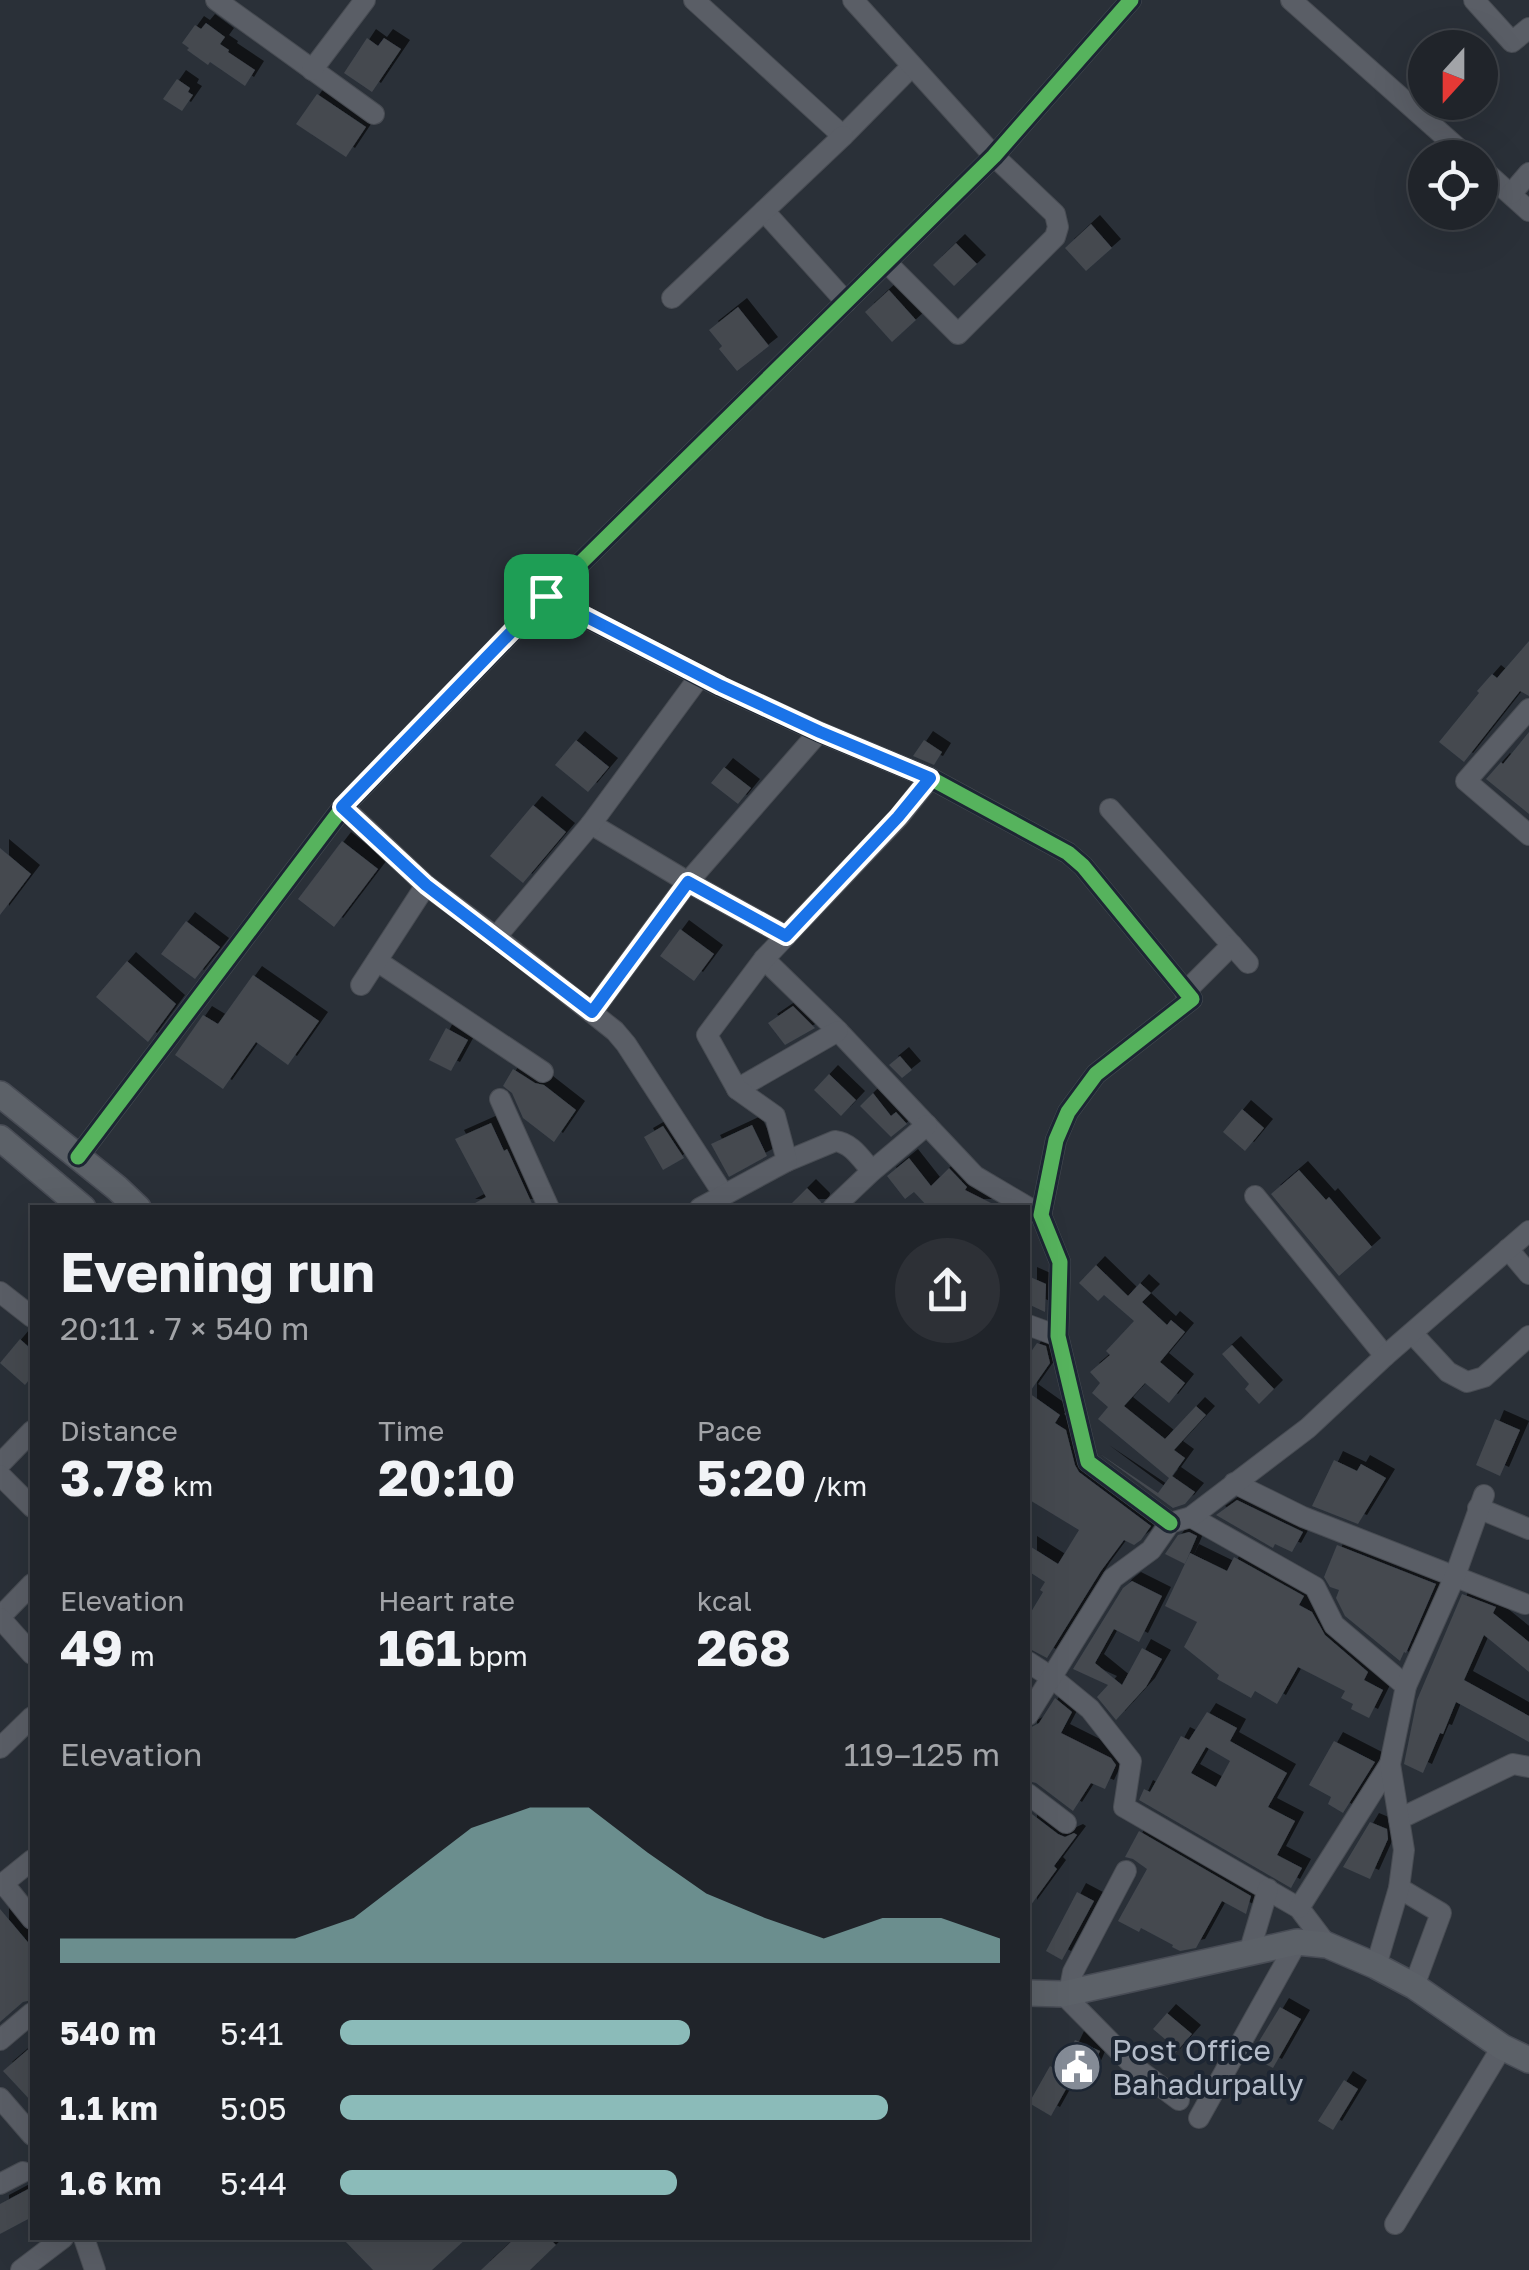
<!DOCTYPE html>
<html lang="en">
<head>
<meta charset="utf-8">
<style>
	:root { --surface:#20242a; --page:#2d3036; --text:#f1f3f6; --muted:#a2a4a8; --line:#3d4147; --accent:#8bbbb9 }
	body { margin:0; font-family:"Golos Text",sans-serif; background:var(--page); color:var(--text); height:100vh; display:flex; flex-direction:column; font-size:38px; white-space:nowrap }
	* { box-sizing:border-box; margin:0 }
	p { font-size:32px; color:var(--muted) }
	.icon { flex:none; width:55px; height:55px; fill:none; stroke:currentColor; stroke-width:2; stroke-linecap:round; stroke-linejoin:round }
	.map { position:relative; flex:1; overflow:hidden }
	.panel { position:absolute; left:30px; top:1205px; width:1000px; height:1035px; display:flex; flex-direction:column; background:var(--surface); border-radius:0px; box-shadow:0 10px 40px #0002,0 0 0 2px var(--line) }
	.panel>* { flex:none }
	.needle { width:65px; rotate:201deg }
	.tools { position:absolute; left:1408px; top:30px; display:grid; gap:20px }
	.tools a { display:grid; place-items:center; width:90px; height:90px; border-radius:50%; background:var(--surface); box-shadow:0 10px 40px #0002,0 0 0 2px var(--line); font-size:50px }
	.pin { position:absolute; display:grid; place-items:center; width:85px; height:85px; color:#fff; margin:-42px; border-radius:20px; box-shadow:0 5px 15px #0006 }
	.round { display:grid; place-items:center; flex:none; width:105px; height:105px; border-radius:52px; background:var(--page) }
	.head { display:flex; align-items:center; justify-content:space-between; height:170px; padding:0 30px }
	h1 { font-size:55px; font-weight:700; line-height:75px }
	.figures { display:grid; grid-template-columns:repeat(3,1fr); gap:15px; height:170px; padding:10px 30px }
	.figures div { display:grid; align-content:center }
	.figures b { font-size:50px; font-weight:700 }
	.figures small { font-size:28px; font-weight:400 }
	.figures p { font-size:28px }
	.chart { height:280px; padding:20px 30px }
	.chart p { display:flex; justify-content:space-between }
	.chart svg { width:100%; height:180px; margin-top:10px; fill:var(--accent); opacity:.7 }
	ul { padding:0 30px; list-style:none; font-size:32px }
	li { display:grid; grid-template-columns:160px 120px 1fr; align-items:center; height:75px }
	li i { height:25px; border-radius:12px; background:var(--accent) }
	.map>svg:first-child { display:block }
</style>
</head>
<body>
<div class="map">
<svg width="1529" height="2270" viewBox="0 0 1529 2270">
	<defs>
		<filter id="shadow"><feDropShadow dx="9" dy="-9" stdDeviation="0" flood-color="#0009"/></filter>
	</defs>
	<rect width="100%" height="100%" fill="#2a3038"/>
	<!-- building -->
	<g fill="#444950" fill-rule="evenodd" filter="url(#shadow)">
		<path d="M206 23 225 37 220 44 229 50 228 52 255 70 245 86 210 62 208 65 187 50 189 48 182 43 195 25 201 29Z"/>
		<path d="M367 38 378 46 384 38 401 49 372 92 344 73Z"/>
		<path d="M177 79 190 88 188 92 193 95 182 111 163 99Z"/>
		<path d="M317 94 366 127 346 157 296 124Z"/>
		<path d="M1091 224 1112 248 1086 271 1065 248Z"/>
		<path d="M956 243 977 264 954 286 933 265Z"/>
		<path d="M889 290 916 320 892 342 865 312Z"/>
		<path d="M738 307 769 346 737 371 719 349 722 346 709 330Z"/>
		<path d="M1529 641V696L1520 691 1464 762 1439 742 1479 693 1477 691 1492 674 1497 678Z"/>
		<path d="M1529 732V814L1486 779 1501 762 1503 764Z"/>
		<path d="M576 740 609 767 588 792 555 765Z"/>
		<path d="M924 740 942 752 934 765 913 756Z"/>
		<path d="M724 767 751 788 738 804 711 783Z"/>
		<path d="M533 805 566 832 523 883 490 856Z"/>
		<path d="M342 841 378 869 334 927 298 899Z"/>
		<path d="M0 848 31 874 0 915Z"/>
		<path d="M186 921 220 947 195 979 161 954Z"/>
		<path d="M680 929 714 954 694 981 660 956Z"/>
		<path d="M127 961 176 1004 148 1042 96 997Z"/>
		<path d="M253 975 319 1021 288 1065 256 1042 223 1089 175 1055 203 1015 218 1024Z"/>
		<path d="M793 1006 815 1028 785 1045 768 1023Z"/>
		<path d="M446 1028 468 1040 451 1071 429 1060Z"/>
		<path d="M900 1056 912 1070 902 1078 889 1065Z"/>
		<path d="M513 1069 535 1083 544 1085 576 1110 554 1142 523 1118 512 1093 503 1086Z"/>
		<path d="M829 1074 856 1100 841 1116 814 1090Z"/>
		<path d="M873 1093 891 1116 896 1112 907 1124 891 1137 860 1106Z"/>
		<path d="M1242 1109 1264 1128 1245 1151 1223 1132Z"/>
		<path d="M491 1123 504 1151 507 1149 509 1153 534 1208H466L486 1197 455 1139Z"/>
		<path d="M752 1125 767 1156 729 1177 711 1144Z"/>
		<path d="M663 1126 684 1158 663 1170 644 1137Z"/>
		<path d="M909 1158 931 1186 949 1168 967 1187 965 1190 1001 1208H929L914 1192 905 1199 887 1176Z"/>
		<path d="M1299 1170 1326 1200 1329 1197 1372 1247 1339 1276 1271 1194Z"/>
		<path d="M807 1188 821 1202 820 1208H787Z"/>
		<path d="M1096 1265 1128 1296 1140 1283 1151 1293 1142 1302 1167 1325 1171 1320 1185 1332 1160 1362 1185 1383 1169 1403 1145 1383 1124 1406 1165 1439 1196 1406 1206 1415 1174 1450 1185 1458 1172 1476 1195 1492 1185 1504 1173 1508 1100 1454 1158 1493 1169 1478 1098 1419 1108 1407 1092 1393 1100 1383 1090 1372 1110 1355 1106 1351 1134 1321 1104 1295 1098 1301 1079 1283Z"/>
		<path d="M1028 1276 1046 1284 1045 1312 1028 1304Z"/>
		<path d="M20 1339 32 1350V1376L25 1385 0 1363Z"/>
		<path d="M1037 1343 1046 1346 1050 1363 1029 1393 1060 1415 1055 1423 1066 1430 1075 1465 1079 1472 1151 1526 1141 1540 1134 1545 1124 1540 1101 1571 1047 1658 1028 1648V1617L1043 1592 1040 1590 1045 1582 1028 1571V1545L1058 1564 1079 1530 1028 1499V1356Z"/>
		<path d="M1232 1345 1274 1389 1259 1404 1245 1389 1249 1384 1222 1354Z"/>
		<path d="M1495 1419 1520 1430 1500 1476 1476 1465Z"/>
		<path d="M1334 1460 1357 1471 1361 1464 1386 1478 1358 1524 1312 1506Z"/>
		<path d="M1237 1500 1303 1532 1292 1552 1275 1544 1273 1548 1216 1515Z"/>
		<path d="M1189 1532 1197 1536 1185 1564 1165 1554 1178 1535Z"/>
		<path d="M1337 1545 1436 1584 1406 1653 1404 1652 1400 1661 1345 1616 1336 1598 1339 1590 1330 1587 1324 1577Z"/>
		<path d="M1190 1553 1227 1571 1234 1557 1304 1596 1299 1605 1312 1612 1325 1635 1368 1672 1364 1680 1383 1690 1369 1718 1351 1709 1353 1704 1341 1698 1345 1691 1298 1667 1277 1704 1255 1691 1251 1698 1217 1679 1219 1675 1184 1647 1197 1622 1165 1606Z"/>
		<path d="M1132 1581 1162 1596 1139 1642 1114 1629 1095 1663 1122 1685 1142 1648 1162 1659 1146 1687 1116 1720 1097 1697 1108 1685 1073 1669 1123 1588Z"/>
		<path d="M1462 1594 1496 1607 1493 1613 1529 1642V1672L1484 1635 1464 1680 1529 1716V1742L1456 1702 1443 1734 1440 1733 1423 1773 1404 1764 1417 1700Z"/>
		<path d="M1055 1698 1072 1712 1061 1733 1111 1758 1116 1765 1105 1789 1091 1783 1073 1811 1036 1783 1028 1781V1729L1039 1723Z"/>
		<path d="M1207 1712 1237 1728 1230 1741 1287 1773 1268 1807 1295 1821 1277 1855 1302 1868 1291 1888 1139 1800 1144 1789 1150 1792 1181 1736 1189 1740ZM1206 1747 1230 1761 1216 1787 1191 1773Z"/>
		<path d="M1334 1741 1375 1762 1343 1813 1328 1804 1331 1797 1309 1785Z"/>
		<path d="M1028 1811 1058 1834 1065 1837 1074 1833 1077 1835 1054 1866 1057 1869 1028 1909Z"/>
		<path d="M1370 1822 1387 1829 1388 1839 1370 1879 1343 1867Z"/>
		<path d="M1139 1831 1251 1896 1246 1914 1222 1901 1196 1948 1180 1951 1172 1947 1173 1945 1141 1928 1139 1932 1118 1921 1147 1869 1133 1859 1125 1857Z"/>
		<path d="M1077 1892 1094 1901 1062 1960 1046 1951Z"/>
		<path d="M0 1909 32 1947V2000L23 2002 0 2022Z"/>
		<path d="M1280 2007 1301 2019 1273 2068 1250 2056Z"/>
		<path d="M1167 2013 1192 2034 1171 2058 1160 2048 1166 2040 1153 2029Z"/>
		<path d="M1075 2040 1100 2051 1088 2079 1075 2073 1051 2116 1029 2103 1050 2066 1060 2072Z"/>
		<path d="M32 2046V2102L3 2071Z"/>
		<path d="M1344 2080 1358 2089 1333 2130 1318 2121Z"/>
		<path d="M32 2187V2217L0 2234V2204Z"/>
		<path d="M342 2238H467L432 2270H373Z"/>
		<path d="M515 2238H549L556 2245 530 2270H481Z"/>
	</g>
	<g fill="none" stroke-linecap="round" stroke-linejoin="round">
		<!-- minor casing -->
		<g stroke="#484c53" stroke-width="22">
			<g id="minor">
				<path d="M216 0 374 114"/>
				<path d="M694 0 843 136 912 66"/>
				<path d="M853 0 994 156 1055 214 1058 227 1055 237 958 334 886 262"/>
				<path d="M1291 0 1469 158"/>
				<path d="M1474 0 1512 42 1529 28"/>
				<path d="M312 70 365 0"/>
				<path d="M1480 167 1529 211"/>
				<path d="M1511 194 1529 173"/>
				<path d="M764 211 846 302"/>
				<path d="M672 298 843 136"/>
				<path d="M546 597 721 687 819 732 930 778 1068 853 1083 866 1192 999 1096 1074 1068 1112 1056 1140 1041 1215 1060 1262 1058 1336 1088 1462 1170 1523"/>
				<path d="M1529 709 1466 781 1529 835"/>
				<path d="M343 807 426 885 496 937 615 1031 626 1044 724 1195"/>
				<path d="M1110 809 1248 963"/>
				<path d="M591 824 688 882 786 936"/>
				<path d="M496 937 591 824 700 676"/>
				<path d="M764 959 838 1031 975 1176 1041 1215"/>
				<path d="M377 961 543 1072"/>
				<path d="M361 985 426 885"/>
				<path d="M1185 992 1232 945"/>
				<path d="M592 1012 688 882 819 732"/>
				<path d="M737 1089 838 1031"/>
				<path d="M500 1099 549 1208"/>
				<path d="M78 1157 343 807 546 597 994 156 1131 0"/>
				<path d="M787 1161 835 1141C852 1143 861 1159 872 1171"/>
				<path d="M1255 1196 1385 1356"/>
				<path d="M700 1208 787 1161 775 1116 737 1089 707 1035 764 959 899 817 930 778"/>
				<path d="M833 1208 872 1171 927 1125"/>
				<path d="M1508 1249 1529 1274"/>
				<path d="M0 1292 32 1317"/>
				<path d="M1028 1325 1058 1336"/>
				<path d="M1412 1333 1448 1372 1467 1382 1484 1377 1529 1336"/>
				<path d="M0 1464 32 1431"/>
				<path d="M0 1475 32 1507"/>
				<path d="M1234 1483 1303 1517 1525 1604"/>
				<path d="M1478 1508 1529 1529"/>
				<path d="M1191 1517 1315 1587 1334 1625 1406 1686"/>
				<path d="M0 1617 32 1584"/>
				<path d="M0 1618 32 1654"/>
				<path d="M1028 1662 1051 1677 1090 1709 1131 1761 1124 1807 1299 1908 1327 1945"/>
				<path d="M1028 1715 1113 1578 1151 1550 1170 1523 1191 1517 1308 1428 1385 1356 1529 1231"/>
				<path d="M0 1748 32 1717"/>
				<path d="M1028 1794 1066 1823"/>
				<path d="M1399 1819 1513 1764 1529 1767"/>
				<path d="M3 1883 32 1919"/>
				<path d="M0 1886 32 1860"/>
				<path d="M1399 1888 1441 1913 1414 1986"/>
				<path d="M1299 1908 1390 1764"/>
				<path d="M1249 1953 1268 1889"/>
				<path d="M1376 1966 1399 1888 1404 1850 1390 1764 1406 1686 1455 1576 1484 1495"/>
				<path d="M1069 1993 1073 1972 1126 1871"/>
				<path d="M1063 1994 1136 2068 1179 2100"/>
				<path d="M0 2040 32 2013"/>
				<path d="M0 2098 32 2135"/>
				<path d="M1199 2118 1297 1942"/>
				<path d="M0 2184 23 2172"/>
				<path d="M1395 2224 1502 2047"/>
				<path d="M84 2238 95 2270"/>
				<path d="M21 2270 63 2238"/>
			</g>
		</g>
		<!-- major casing -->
		<g stroke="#484c55" stroke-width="28">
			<g id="major">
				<path d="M0 1094 117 1188 138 1208"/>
				<path d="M0 1138 83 1208"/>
				<path d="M1028 1993 1063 1994 1297 1942 1327 1945 1376 1966 1414 1986 1502 2047 1529 2060"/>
			</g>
		</g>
		<!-- minor -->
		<use href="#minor" stroke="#5a5e66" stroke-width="20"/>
		<!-- major -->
		<use href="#major" stroke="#5c6168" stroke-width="25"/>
		<!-- cycleway casing -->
		<g stroke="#1d2633" stroke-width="21">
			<g id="cycleway">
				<path d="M546 597 721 687 819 732 930 778 1068 853 1083 866 1192 999 1096 1074 1068 1112 1056 1140 1041 1215 1060 1262 1058 1336 1088 1462 1170 1523"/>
				<path d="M78 1157 343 807 546 597 994 156 1131 0"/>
			</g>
		</g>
		<!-- cycleway -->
		<use href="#cycleway" stroke="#56b35d" stroke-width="15"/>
	</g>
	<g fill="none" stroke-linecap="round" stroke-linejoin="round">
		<!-- route casing -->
		<g stroke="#fff" stroke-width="20">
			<path id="route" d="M546 596 721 686 820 732 930 778 898 817 786 936 688 882 592 1012 426 885 342 807Z"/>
		</g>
		<!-- route -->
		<use href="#route" stroke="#1a73e8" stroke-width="12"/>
	</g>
	<!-- icons -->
	<defs>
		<g id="civic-disc" transform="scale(2.5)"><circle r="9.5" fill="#848b96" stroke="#1d2633"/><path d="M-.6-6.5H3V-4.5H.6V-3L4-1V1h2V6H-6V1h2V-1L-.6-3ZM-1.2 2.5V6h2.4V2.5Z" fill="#fff"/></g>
	</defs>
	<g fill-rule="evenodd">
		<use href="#civic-disc" x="1077" y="2067"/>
	</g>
	<g text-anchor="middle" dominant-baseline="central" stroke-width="8" stroke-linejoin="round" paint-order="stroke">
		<!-- poi labels -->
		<g font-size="30" fill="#b4bcc9" stroke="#1d2633" text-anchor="start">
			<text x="1112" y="2050">Post Office<tspan x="1112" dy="34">Bahadurpally</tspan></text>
		</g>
	</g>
</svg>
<div class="tools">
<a><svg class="needle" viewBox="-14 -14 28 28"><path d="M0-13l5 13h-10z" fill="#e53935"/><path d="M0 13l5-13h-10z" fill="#a2a4a8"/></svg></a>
<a><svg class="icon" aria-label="locate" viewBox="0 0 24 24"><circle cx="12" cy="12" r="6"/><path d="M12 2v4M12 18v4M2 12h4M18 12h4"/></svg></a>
</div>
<div class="pin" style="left:546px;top:596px;background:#1e9e55"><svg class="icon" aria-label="arrive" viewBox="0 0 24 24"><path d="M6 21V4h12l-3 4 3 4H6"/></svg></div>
<section class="panel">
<div class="head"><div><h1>Evening run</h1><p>20:11 · 7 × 540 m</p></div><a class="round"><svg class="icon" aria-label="share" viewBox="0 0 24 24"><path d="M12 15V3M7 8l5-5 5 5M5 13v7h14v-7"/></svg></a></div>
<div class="figures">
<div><p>Distance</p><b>3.78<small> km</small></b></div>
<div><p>Time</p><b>20:10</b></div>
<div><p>Pace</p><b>5:20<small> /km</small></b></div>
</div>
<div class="figures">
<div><p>Elevation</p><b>49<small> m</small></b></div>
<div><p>Heart rate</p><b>161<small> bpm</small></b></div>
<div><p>kcal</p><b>268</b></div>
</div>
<div class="chart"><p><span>Elevation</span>119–125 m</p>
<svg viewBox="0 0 160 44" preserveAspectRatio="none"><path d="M0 44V38L10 38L20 38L30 38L40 38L50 33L60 22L70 11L80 6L90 6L100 17L110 27L120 33L130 38L140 33L150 33L160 38V44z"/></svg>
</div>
<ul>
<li><b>540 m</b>5:41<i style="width:53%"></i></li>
<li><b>1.1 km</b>5:05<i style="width:83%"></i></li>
<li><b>1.6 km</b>5:44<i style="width:51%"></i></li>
</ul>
</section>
</div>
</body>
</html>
